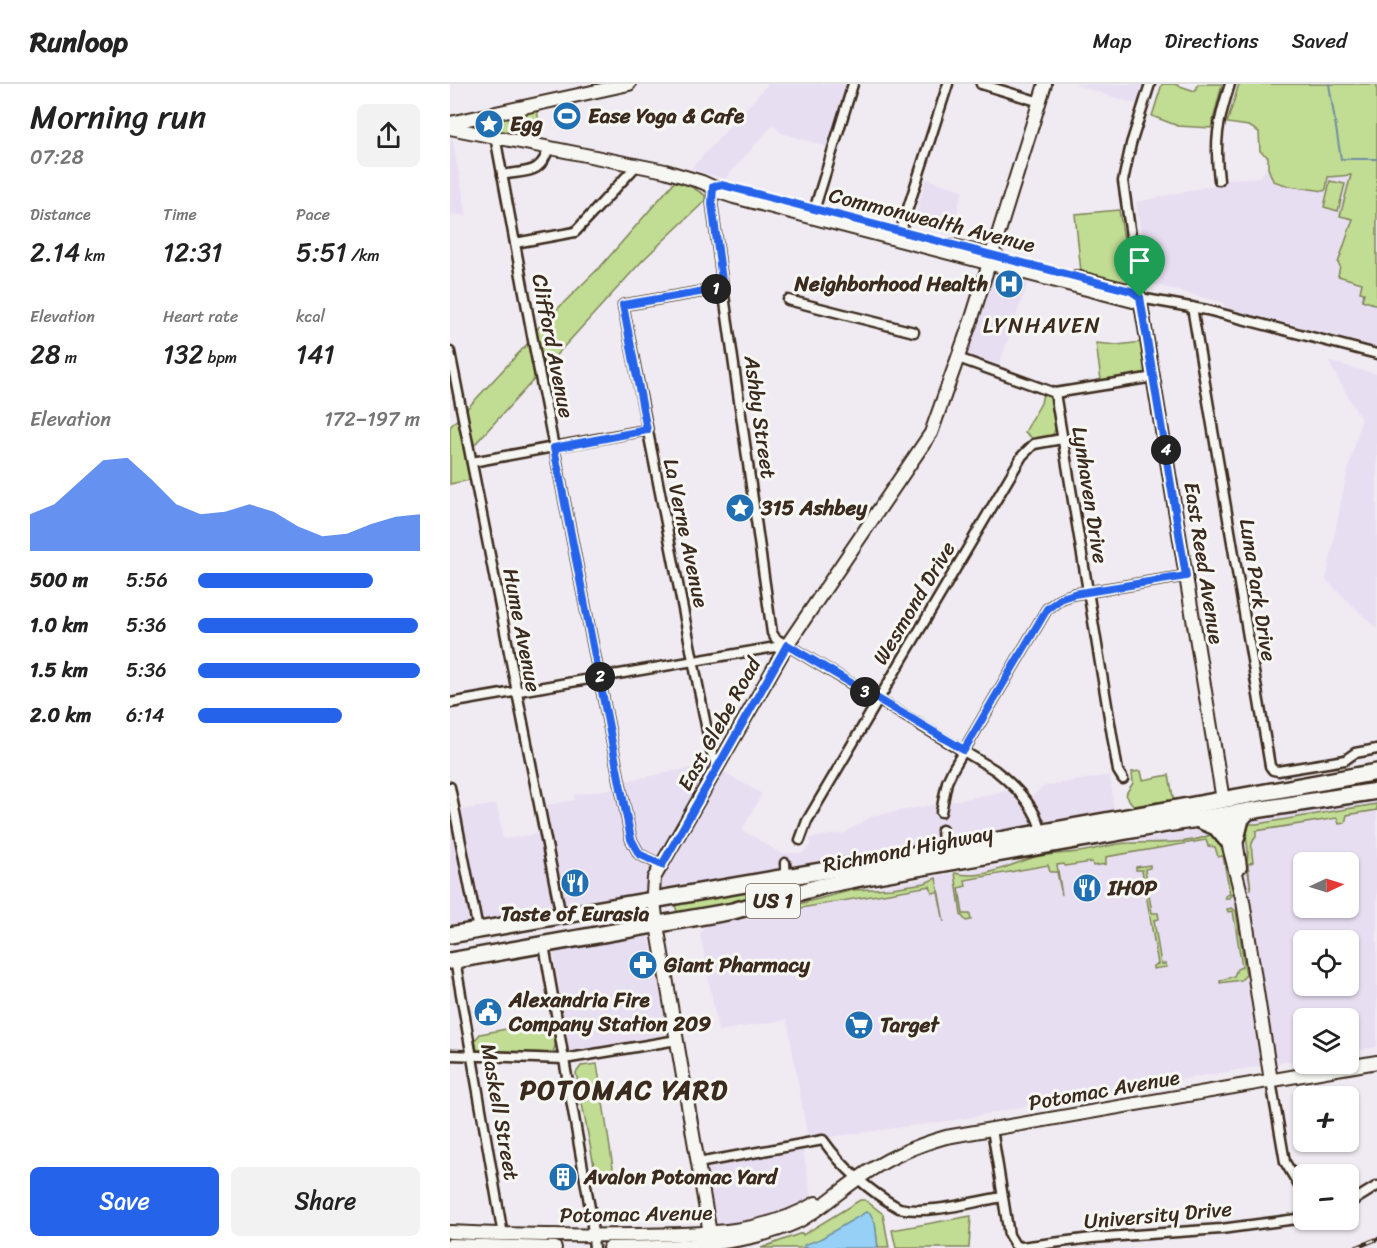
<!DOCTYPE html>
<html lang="en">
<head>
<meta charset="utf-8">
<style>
	:root { --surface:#fff; --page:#f2f2f2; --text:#222; --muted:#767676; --line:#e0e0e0; --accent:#2563eb }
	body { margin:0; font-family:Sriracha,sans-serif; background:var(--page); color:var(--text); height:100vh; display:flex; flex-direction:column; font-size:22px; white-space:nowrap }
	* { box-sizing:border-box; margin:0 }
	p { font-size:20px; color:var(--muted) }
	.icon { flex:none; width:33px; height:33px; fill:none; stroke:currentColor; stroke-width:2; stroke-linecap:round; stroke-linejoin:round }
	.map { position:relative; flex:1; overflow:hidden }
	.sheet { display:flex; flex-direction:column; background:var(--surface); width:450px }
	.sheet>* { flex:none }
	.needle { width:39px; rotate:86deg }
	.tools { position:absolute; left:843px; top:768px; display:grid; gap:12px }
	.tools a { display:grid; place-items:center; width:66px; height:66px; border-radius:9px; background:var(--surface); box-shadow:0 2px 4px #0004; font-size:30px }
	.pin { position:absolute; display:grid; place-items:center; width:51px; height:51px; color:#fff; margin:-62px -26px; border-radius:50% 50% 50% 0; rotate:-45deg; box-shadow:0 0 6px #0007 }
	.pin .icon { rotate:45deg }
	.km { position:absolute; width:30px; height:30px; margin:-15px; border-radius:50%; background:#222; color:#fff; font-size:16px; line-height:30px; text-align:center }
	.round { display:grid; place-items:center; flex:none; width:63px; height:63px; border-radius:9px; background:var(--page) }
	.overview { display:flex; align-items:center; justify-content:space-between; height:102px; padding:0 30px }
	h1 { font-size:33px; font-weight:600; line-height:45px }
	.figures { display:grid; grid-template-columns:repeat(3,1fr); gap:9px; height:102px; padding:6px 30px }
	.figures div { display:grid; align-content:center }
	.figures b { font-size:26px; font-weight:600 }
	.figures small { font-size:16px; font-weight:400 }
	.figures p { font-size:16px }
	.chart { height:168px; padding:12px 30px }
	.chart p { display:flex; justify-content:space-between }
	.chart svg { width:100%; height:108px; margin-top:6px; fill:var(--accent); opacity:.7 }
	.button { display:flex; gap:12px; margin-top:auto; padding:12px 30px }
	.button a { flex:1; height:69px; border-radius:9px; background:var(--accent); color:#fff; font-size:24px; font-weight:600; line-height:69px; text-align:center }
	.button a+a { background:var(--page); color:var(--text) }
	ul { padding:0 30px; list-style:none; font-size:20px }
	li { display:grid; grid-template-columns:96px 72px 1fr; align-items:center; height:45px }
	li i { height:15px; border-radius:8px; background:var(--accent) }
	header { display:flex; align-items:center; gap:36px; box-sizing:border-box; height:84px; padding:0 30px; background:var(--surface); border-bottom:2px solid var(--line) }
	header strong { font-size:28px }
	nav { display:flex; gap:33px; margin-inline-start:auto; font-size:21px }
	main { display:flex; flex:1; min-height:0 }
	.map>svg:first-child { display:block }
</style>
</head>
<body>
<header>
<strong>Runloop</strong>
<nav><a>Map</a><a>Directions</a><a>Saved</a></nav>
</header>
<main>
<section class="sheet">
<div class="overview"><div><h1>Morning run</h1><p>07:28</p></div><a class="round"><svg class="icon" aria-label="share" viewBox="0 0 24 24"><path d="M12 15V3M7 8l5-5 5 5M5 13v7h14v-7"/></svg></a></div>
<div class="figures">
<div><p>Distance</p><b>2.14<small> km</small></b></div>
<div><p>Time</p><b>12:31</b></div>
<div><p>Pace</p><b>5:51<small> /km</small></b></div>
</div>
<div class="figures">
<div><p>Elevation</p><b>28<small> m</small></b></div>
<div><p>Heart rate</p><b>132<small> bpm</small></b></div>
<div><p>kcal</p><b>141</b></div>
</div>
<div class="chart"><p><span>Elevation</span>172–197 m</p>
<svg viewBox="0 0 160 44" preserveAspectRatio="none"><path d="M0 44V29L10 25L20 16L30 7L40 6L50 15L60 25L70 29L80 28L90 25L100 28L110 34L120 38L130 37L140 33L150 30L160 29V44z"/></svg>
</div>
<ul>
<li><b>500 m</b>5:56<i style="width:79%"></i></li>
<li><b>1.0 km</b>5:36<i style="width:99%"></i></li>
<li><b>1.5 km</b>5:36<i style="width:100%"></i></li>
<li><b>2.0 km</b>6:14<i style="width:65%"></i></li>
</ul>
<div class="button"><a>Save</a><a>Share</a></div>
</section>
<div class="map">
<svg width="927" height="1164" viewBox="0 0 927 1164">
	<rect width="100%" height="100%" fill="#f0ebf2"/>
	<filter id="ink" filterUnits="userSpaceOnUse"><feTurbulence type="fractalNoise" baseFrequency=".0167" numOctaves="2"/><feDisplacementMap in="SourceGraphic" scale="12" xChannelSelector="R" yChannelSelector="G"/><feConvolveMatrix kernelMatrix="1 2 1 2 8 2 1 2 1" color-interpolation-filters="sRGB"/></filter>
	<g filter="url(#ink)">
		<!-- built -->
		<g fill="#e8def2" fill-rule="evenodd">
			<path d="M318 0H399L380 64 332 49 323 41 275 95 241 85Z"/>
			<path d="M623 0H694L688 21Z"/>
			<path d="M0 52 2 53 17 132 0 130Z"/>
			<path d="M818 84 823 97 857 105 878 93 901 90 890 131 903 135 888 179 889 186 912 199 910 207 914 209 912 216 927 221V263L774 223V219L699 199 686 118 769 100 778 95 809 93Z"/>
			<path d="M476 95 513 106 501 151 463 140Z"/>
			<path d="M544 187 579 196 549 281 515 270Z"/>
			<path d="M878 277 927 290V545L876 496 894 402 911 336Z"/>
			<path d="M260 680 312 710 292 746 331 769H352L360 762V754L394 749 422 732 561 706 573 708 581 713 594 702 660 691 665 732 0 844V706L10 726 47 720 53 755 91 749 95 721 124 716V711L166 704 175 697Z"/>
			<path d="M927 713V963L899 968 898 934H854L853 975 582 1021 512 1035 358 1056 337 936 268 947 250 849 262 833ZM854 778H898V824H854ZM854 856H898V902H854Z"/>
			<path d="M199 852 218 950 119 968 103 865Z"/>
			<path d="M353 1065 362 1117 308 1137 276 1143 267 1139 255 1088 256 1081Z"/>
		</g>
		<!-- green -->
		<g fill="#c1dc93" stroke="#7e8358" stroke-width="1.5">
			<path d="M712 0H724L745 7 748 0H772L761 44 728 42 702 32Z"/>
			<path d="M789 0H927V221L912 216 914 209 910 208 912 199 888 192 890 182 888 179 903 135 890 132 901 91 878 93 876 105 874 107 839 102 823 97 818 84V73L810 67 809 48 799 42 777 39Z"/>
			<path d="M87 25 89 40 88 55 33 44 32 36Z"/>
			<path d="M226 96 240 102 255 111V117L193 176 26 359 15 373 20 396 0 400V343L79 258 87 245 151 182Z"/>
			<path d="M880 97 895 100 888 127 874 123Z"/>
			<path d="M669 126 682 201 631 188 625 130Z"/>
			<path d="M692 258 698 289 651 296 646 259 667 261Z"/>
			<path d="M593 309 601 313C602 322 610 344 602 351 598 354 589 354 583 355L575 348 591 319Z"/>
			<path d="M691 687 693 696 719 691 724 718H707L684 722C672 708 676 711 683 699L682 688Z"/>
			<path d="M927 720V726L897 731 895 739 889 740 887 734 806 747V753C799 760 802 768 803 778L798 780 801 806 797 782 798 767 795 740H807Z"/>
			<path d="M766 748C778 764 780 790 783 809L779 814H775V812L780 810 773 772 768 773 765 763 758 762 756 756 656 773V780L643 782 642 778 615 782 614 780 607 781 612 811 607 788H600L598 781 515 796 516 802 509 804 513 830H520L521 836 516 837 511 831 505 789C532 797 560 780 585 773 601 769 619 770 635 767 650 764 665 759 681 759 706 758 745 761 766 748Z"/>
			<path d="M700 781V784L695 785 702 829H708L709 835 704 836 711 880H716L717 883 703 885V882L708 880 692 786H686V783Z"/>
			<path d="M410 789 228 833 225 820 306 806 315 800Z"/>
			<path d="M486 794 494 838 488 808 482 809 480 802 262 839 314 829 403 806 442 804 475 799Z"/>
			<path d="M782 824 786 827 796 891 791 896 770 899V897L784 892 787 885 792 883 783 827 778 828 777 825Z"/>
			<path d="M89 939 99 942C106 949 108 960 102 969L27 966 25 956 30 950Z"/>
			<path d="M147 980 164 1090 146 1092 126 989 131 982Z"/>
			<path d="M410 1116H415L433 1130 439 1164H428L425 1139 371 1155 354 1164H311L352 1149 353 1151Z"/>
			<path d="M521 1132 519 1164H446L442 1146Z"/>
		</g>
		<!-- water -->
		<path fill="#96d0f6" stroke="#728ea0" stroke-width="1.5" d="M416 1128 420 1129 425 1139 428 1164H354V1161L370 1155Z"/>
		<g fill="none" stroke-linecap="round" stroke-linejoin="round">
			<!-- stream -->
			<path stroke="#728ea0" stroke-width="2" d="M879 0 891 75H927"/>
			<!-- street casing -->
			<g stroke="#3b2a1e" stroke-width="13">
				<g id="street">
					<path d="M531 0 590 18"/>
					<path d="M700 0 681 60 673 97 690 214 757 226 927 270"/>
					<path d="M45 52 85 267 181 755 189 770 211 781"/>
					<path d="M52 91C78 86 91 91 99 63"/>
					<path d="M769 96C764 57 768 37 780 0"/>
					<path d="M263 103 262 120 273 204 322 549 326 555 337 561"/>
					<path d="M362 133 403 0"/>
					<path d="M448 155 498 0"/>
					<path d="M65 159 125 148 187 81"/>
					<path d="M338 216 464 248"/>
					<path d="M742 223 820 682 823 686 828 687 895 676 905 669 927 665"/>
					<path d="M0 268 111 832"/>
					<path d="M508 274 605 309 704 293"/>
					<path d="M605 309 668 687 673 695"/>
					<path d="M22 378 197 346"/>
					<path d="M0 619 337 561 545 686C565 702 589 726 592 752"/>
					<path d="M267 684 261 667 173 221 273 204"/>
					<path d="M0 703 28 846"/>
					<path d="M491 728 497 698 503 685 597 525 612 514 624 510 736 492"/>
					<path d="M492 746 494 770"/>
					<path d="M350 756 357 737 572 372 584 360 612 355"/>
					<path d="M335 779 336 793"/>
					<path d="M94 861 141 1130 144 1164"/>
					<path d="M5 876 53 1151"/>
					<path d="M0 971 114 975 227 956"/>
					<path d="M821 997 835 1078 854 1110"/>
					<path d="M542 1045 559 1151 565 1161 571 1163 642 1154 771 1145 854 1134"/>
					<path d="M248 1079 373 1056C392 1083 420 1108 449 1124 479 1131 522 1118 552 1113"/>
					<path d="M898 1120 927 1102"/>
				</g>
			</g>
			<!-- secondary casing -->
			<g stroke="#3b2a1e" stroke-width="16">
				<g id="secondary">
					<path d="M0 39 179 0"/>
					<path d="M0 44 215 87 252 98 263 103 269 108 284 113 683 217 690 214"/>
					<path d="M504 162 548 173"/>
					<path d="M626 193 681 207 690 214"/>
					<path d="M690 214 773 716"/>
					<path d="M774 731 786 755 790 783"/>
					<path d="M775 747 793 817 821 997"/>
					<path d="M0 1148C61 1151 122 1152 183 1151 245 1150 311 1152 366 1119"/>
					<path d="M0 1161 105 1164"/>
					<path d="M262 1161 207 841 203 809 204 794 337 561 481 349 522 234 595 0"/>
					<path d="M159 1164C223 1163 292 1164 349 1137 371 1125 388 1108 409 1094 435 1075 464 1062 496 1053L927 978"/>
				</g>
			</g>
			<!-- highway casing -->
			<g stroke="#3b2a1e" stroke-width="20">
				<g id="highway">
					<path d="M747 735 766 743 776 755"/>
					<path d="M786 755 791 735 798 727"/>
					<path d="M0 851 544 757 927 688"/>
					<path d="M0 877 283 827 372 802 416 793 716 740 927 707"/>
				</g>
			</g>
			<!-- street -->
			<use href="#street" stroke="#f6f6f2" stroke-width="8"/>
			<!-- secondary -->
			<use href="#secondary" stroke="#f6f6f2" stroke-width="12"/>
			<!-- highway -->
			<use href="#highway" stroke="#f6f6f2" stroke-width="15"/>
			<!-- rail casing -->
			<g stroke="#3b2a1e" stroke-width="4.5">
				<path id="rail" d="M905 1164 927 1155"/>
			</g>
			<!-- rail -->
			<use href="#rail" stroke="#f6f6f2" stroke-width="2" stroke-dasharray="7" stroke-linecap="butt"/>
		</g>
	</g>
	<g fill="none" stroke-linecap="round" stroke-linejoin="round" filter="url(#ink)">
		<!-- route casing -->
		<g stroke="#fff" stroke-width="12">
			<path id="route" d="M272 101 681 207 690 213 736 492 624 510 612 514 597 525 514 666 337 561 212 781 189 770 181 755 104 364 197 346 173 221 273 204 262 120 263 103Z"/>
		</g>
		<!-- route -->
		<use href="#route" stroke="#2563eb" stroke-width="8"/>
	</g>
	<!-- icons -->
	<defs>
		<g id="stadium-disc" transform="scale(1.5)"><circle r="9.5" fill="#1f6fb2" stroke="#f6f6f2"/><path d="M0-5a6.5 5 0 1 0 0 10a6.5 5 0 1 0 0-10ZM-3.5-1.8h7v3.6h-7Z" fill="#fff"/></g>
		<g id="sight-disc" transform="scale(1.5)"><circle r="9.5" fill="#1f6fb2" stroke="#f6f6f2"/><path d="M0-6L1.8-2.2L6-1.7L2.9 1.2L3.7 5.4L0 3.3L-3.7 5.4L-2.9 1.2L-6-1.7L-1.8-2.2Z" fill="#fff"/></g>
		<g id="hospital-disc" transform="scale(1.5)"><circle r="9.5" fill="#1f6fb2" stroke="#f6f6f2"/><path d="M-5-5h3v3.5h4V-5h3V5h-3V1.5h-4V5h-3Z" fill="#fff"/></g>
		<g id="restaurant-disc" transform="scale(1.5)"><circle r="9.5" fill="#1f6fb2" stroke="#f6f6f2"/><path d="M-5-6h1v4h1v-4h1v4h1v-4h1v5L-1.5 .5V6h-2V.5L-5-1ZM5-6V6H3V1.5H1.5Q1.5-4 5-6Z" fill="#fff"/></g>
		<g id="pharmacy-disc" transform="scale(1.5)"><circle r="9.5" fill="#1f6fb2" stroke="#f6f6f2"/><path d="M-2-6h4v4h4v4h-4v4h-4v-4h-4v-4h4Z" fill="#fff"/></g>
		<g id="civic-disc" transform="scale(1.5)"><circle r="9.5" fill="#1f6fb2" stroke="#f6f6f2"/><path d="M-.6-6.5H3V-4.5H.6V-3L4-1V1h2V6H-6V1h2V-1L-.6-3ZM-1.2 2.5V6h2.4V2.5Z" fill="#fff"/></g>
		<g id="supermarket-disc" transform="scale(1.5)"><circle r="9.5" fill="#1f6fb2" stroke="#f6f6f2"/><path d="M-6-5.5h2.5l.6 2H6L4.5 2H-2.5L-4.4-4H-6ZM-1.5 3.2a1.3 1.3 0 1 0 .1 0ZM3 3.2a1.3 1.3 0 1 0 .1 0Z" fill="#fff"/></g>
		<g id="building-disc" transform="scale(1.5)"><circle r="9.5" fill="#1f6fb2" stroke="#f6f6f2"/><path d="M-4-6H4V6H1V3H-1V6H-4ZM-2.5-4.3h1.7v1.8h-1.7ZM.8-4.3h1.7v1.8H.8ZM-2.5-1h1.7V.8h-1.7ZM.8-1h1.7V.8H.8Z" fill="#fff"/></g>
	</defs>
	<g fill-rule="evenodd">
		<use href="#stadium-disc" x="117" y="32"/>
		<use href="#sight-disc" x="39" y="40"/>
		<use href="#hospital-disc" x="559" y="200"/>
		<use href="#sight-disc" x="290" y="424"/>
		<use href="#restaurant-disc" x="125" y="799"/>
		<use href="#restaurant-disc" x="637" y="804"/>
		<use href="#pharmacy-disc" x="193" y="881"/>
		<use href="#civic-disc" x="38" y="928"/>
		<use href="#supermarket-disc" x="409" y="941"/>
		<use href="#building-disc" x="113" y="1093"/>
	</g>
	<g text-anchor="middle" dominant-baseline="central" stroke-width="6" stroke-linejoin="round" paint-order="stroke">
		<!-- shield labels -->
		<rect fill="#f6f6f2" stroke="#73675e" stroke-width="1.5" x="296" y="800" width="54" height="34" rx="4.5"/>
		<g font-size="20" font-weight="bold" fill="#3b2a1e">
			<text x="323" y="817">US 1</text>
		</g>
		<!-- poi labels -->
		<g font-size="21" font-weight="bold" fill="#3b2a1e" stroke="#f6f6f2" text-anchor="start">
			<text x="138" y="32">Ease Yoga &amp; Cafe</text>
			<text x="60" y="40">Egg</text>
			<text x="538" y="200" text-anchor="end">Neighborhood Health</text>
			<text x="311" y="424">315 Ashbey</text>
			<text x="658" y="804">IHOP</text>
			<text x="125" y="830" text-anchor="middle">Taste of Eurasia</text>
			<text x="214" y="881">Giant Pharmacy</text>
			<text x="59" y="916">Alexandria Fire<tspan x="59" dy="24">Company Station 209</tspan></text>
			<text x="430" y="941">Target</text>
			<text x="134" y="1093">Avalon Potomac Yard</text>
		</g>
		<!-- street labels -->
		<g font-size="21" fill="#3b2a1e" stroke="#f6f6f2">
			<text transform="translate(482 136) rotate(14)">Commonwealth Avenue</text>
			<text transform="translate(103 262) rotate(79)">Clifford Avenue</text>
			<text transform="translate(310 333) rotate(82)">Ashby Street</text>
			<text transform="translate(640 411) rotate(81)">Lynhaven Drive</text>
			<text transform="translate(236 449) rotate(78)">La Verne Avenue</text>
			<text transform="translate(754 479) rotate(81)">East Reed Avenue</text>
			<text transform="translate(808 506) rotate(81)">Luna Park Drive</text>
			<text transform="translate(464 519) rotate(-59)">Wesmond Drive</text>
			<text transform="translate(72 546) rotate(79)">Hume Avenue</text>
			<text transform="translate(269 640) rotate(-61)">East Glebe Road</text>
			<text transform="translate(458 765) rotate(-11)">Richmond Highway</text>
			<text transform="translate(654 1006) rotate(-10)">Potomac Avenue</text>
			<text transform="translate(50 1028) rotate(80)">Maskell Street</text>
			<text transform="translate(186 1130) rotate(-1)">Potomac Avenue</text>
			<text transform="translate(708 1131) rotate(-5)">University Drive</text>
		</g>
		<!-- neighbourhood labels -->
		<g font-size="22" letter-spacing="1.5" fill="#3b2a1e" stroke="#f6f6f2">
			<text x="592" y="241">LYNHAVEN</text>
		</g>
		<!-- district labels -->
		<g font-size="27" font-weight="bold" letter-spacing="1.5" fill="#3b2a1e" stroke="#f6f6f2">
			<text x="174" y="1006">POTOMAC YARD</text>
		</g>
	</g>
</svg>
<div class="tools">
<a><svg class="needle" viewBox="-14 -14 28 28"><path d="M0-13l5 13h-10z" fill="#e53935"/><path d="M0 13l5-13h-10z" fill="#767676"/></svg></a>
<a><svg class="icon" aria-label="locate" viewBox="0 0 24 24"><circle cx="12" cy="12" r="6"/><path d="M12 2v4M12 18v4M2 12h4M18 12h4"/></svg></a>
<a><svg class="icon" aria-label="layers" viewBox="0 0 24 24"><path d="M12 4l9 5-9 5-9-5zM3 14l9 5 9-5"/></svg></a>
<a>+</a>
<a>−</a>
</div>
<div class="pin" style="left:690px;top:213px;background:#1e9e55"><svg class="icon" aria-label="arrive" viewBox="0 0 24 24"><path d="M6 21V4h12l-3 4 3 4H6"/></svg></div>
<b class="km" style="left:266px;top:205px">1</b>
<b class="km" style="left:150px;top:593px">2</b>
<b class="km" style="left:415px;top:608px">3</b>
<b class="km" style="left:716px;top:366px">4</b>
</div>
</main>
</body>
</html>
